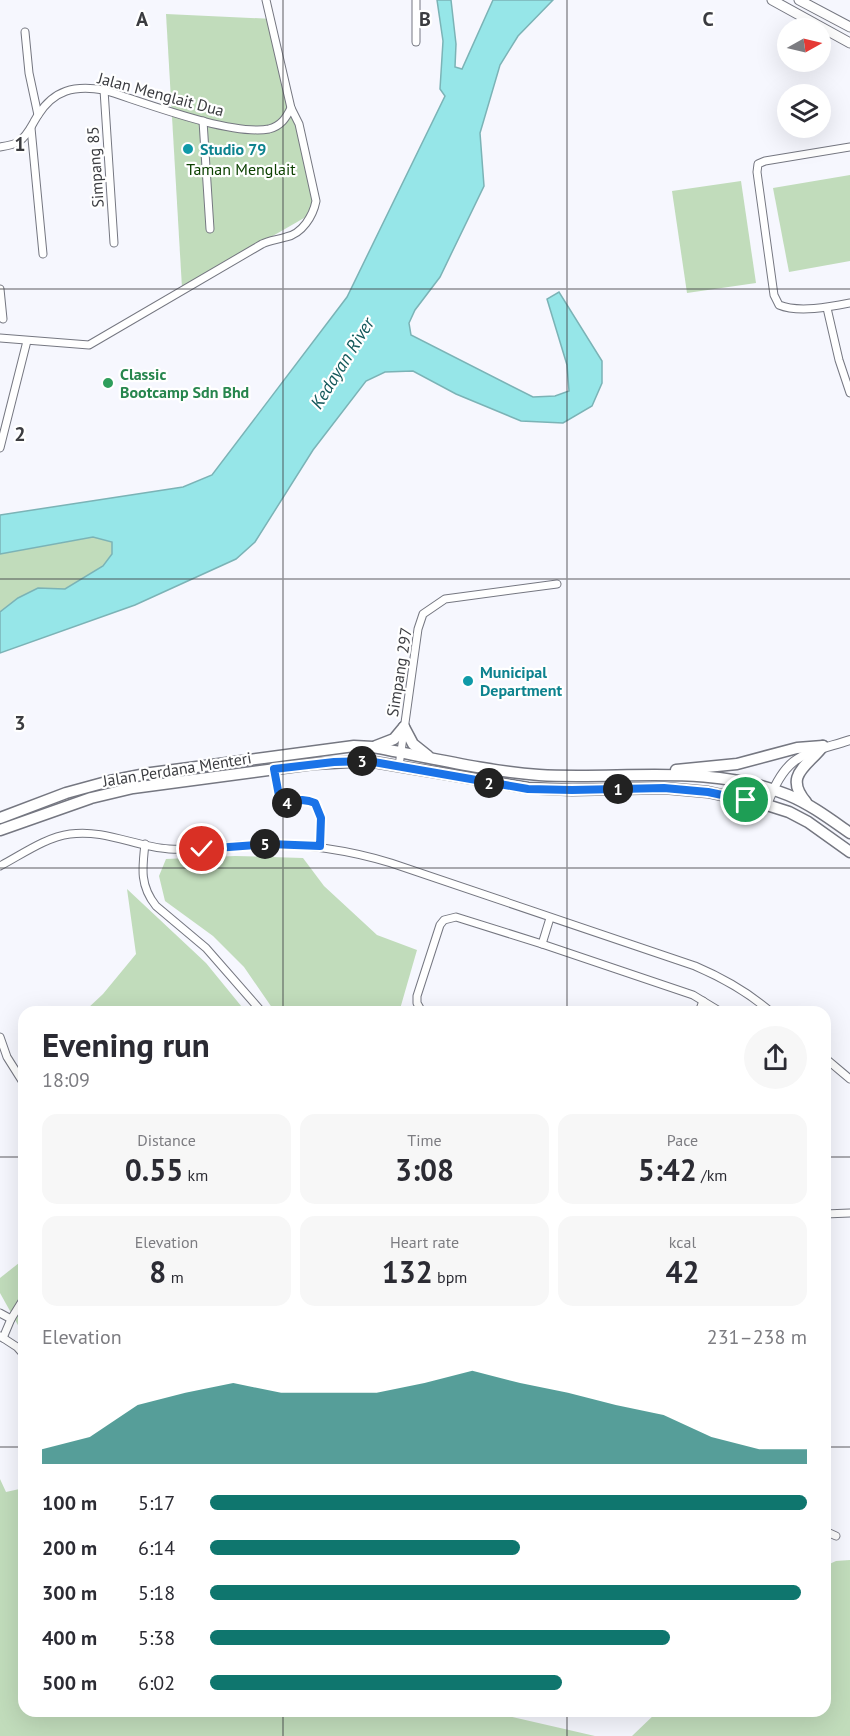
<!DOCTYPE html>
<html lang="en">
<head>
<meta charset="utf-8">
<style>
	:root { --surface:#fff; --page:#f7f7f7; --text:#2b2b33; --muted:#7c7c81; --accent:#0f766e }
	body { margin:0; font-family:"PT Sans",sans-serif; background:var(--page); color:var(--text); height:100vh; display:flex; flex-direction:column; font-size:22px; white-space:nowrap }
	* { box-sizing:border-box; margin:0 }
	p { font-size:20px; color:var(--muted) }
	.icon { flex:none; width:33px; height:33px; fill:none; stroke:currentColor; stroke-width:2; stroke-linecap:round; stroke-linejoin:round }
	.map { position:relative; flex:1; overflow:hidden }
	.panel { position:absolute; left:18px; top:1006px; width:813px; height:711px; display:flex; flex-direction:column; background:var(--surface); border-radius:18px; box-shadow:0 6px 24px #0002 }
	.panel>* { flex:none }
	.needle { width:39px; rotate:82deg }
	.buttons { position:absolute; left:777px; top:18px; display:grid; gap:12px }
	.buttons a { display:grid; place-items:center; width:54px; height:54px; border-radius:50%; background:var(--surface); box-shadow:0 6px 24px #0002; font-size:30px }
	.pin { position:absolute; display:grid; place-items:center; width:51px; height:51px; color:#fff; margin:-26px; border:3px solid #fff; border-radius:50%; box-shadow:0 2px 6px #0007 }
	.km { position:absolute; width:30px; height:30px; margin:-15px; border-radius:50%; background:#222; color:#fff; font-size:16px; line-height:30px; text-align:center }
	.round { display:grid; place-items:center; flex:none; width:63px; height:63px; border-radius:32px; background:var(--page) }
	.head { display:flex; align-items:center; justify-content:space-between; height:102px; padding:0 24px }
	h1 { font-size:33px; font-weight:700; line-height:45px }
	.stats { display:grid; grid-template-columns:repeat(3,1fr); gap:9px; height:102px; padding:6px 24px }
	.stats div { display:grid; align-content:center; border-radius:15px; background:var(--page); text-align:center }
	.stats b { font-size:30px; font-weight:700 }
	.stats small { font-size:16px; font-weight:400 }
	.stats p { font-size:16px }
	.chart { height:168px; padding:12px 24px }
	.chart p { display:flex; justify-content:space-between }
	.chart svg { width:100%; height:108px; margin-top:6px; fill:var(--accent); opacity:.7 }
	ul { padding:0 24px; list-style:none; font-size:20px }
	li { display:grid; grid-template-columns:96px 72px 1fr; align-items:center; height:45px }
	li i { height:15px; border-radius:8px; background:var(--accent) }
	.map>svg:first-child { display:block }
</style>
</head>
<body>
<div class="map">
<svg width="850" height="1736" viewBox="0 0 850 1736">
	<rect width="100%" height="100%" fill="#f6f7fe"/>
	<!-- green -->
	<g fill="#c1dcbb">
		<path d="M166 14 274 19 318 210 182 288Z"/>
		<path d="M850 175V261L789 272 773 188Z"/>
		<path d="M741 181 756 283 687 293 672 191Z"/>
		<path d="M93 537 112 542V554L103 566 65 589 38 588 18 598 0 612V554Z"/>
		<path d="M235 856 303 858 324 886 377 935 417 950 400 1009H360L357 1012H275L244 967 213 936 165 901 159 876 166 859Z"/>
		<path d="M127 889 206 963 246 1012H86V1010L103 994 136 954Z"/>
		<path d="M24 1259V1336L0 1293V1278Z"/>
		<path d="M0 1479 6 1492 24 1488V1712H491L595 1736H0Z"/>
		<path d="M850 1560V1736H632L657 1712H825V1566L836 1561Z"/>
	</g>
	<!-- water -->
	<path fill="#96e6e8" stroke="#7bb3b6" stroke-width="1.5" d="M437 0H451L456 44 455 67 462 69 493 0H553L518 36 500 65 480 133 484 186 440 277 415 310 409 323 411 335 533 397 555 396 569 391 567 365 547 299 559 292 602 361V383L592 406 563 423 521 421 456 394 413 371 385 372 366 381 313 450 255 542 236 559 135 605 0 653V612L18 598 38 588 65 589 103 566 112 554V542L93 537 0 554V515L183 487 212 475 347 297 445 96 440 89 443 41Z"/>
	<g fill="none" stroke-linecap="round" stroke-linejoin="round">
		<!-- minor casing -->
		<g stroke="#757781" stroke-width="9">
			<g id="minor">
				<path d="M416 0V42"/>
				<path d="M25 32 29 73 38 115"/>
				<path d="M104 90 114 243"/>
				<path d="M203 121 210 229"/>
				<path d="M31 128 43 254"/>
				<path d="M0 147C6 146 13 145 18 142 28 136 32 124 38 115 54 90 74 85 104 90 143 102 230 136 269 129 281 126 286 118 291 108"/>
				<path d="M850 147 765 161 758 164 757 172 774 295 779 305C798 313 830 307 850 303"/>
				<path d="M0 289 3 319"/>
				<path d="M827 308 839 360 850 393"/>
				<path d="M0 338 89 345 262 244C270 240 277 240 286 237 302 234 313 216 316 201L299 124 291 108 266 0"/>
				<path d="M0 448 27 341"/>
				<path d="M399 766 418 629 423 614 445 599 557 584"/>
				<path d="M274 769 280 801 283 803 302 800 315 803 321 818 320 846"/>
				<path d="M145 844C142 869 140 886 156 906L206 948 262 1012"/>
				<path d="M0 866C21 855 46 837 70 834 105 829 136 847 169 849 194 851 218 846 243 845 294 842 342 848 391 863L695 966C723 978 748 992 771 1012"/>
				<path d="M542 944 550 918"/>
				<path d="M422 1012 417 1003V996L440 925 444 920 456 917 542 944 693 995 721 1012"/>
				<path d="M699 1012 703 1001"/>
				<path d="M0 1037 7 1057 24 1084"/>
				<path d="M825 1058 850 1079"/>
				<path d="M825 1214 850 1213"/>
				<path d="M0 1313 11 1319"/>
				<path d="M0 1336 17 1347 24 1355"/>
				<path d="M3 1338 11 1319 24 1298"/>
				<path d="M825 1531 836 1536"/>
			</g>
		</g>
		<!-- tertiary casing -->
		<g stroke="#757781" stroke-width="10">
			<path id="tertiary" d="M767 805C786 753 803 755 850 740"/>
		</g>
		<!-- secondary casing -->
		<g stroke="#757781" stroke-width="11">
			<g id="secondary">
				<path d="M772 0 850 43"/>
				<path d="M799 0 850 27"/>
			</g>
		</g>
		<!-- primary casing -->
		<g stroke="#757781" stroke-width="13">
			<g id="primary">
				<path d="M404 727 413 744 428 756"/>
				<path d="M376 746 394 739 404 727"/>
				<path d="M676 770 737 764 797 748 823 746"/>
				<path d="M806 802C783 775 808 766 823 746"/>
				<path d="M0 818 66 793 110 781 151 773 354 746 373 747C428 757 484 771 539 775 622 780 709 763 788 795 810 804 830 819 850 833"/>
				<path d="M0 830 91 798 133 788 313 764 368 761 528 788 572 790 664 788 708 792 767 805 789 812 808 822 850 852"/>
			</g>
		</g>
		<!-- minor -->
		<use href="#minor" stroke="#fff" stroke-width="7"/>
		<!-- tertiary -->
		<use href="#tertiary" stroke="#fff" stroke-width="8"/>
		<!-- secondary -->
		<use href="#secondary" stroke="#fff" stroke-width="9"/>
		<!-- primary -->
		<use href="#primary" stroke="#fff" stroke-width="10"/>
	</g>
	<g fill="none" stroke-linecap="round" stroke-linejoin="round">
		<!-- route casing -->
		<g stroke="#fff" stroke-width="12">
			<path id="route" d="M202 849 269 844 320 846 321 818 315 803 309 801 302 800 283 803 280 801 274 769 334 762 368 761 528 789 572 790 664 788 708 792 746 800"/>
		</g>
		<!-- route -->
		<use href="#route" stroke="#1a73e8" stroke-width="8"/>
	</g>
	<!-- grid -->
	<path fill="none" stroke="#3b3c40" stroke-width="1.5" stroke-opacity="0.55" d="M283 0V1012M567 0V1012M0 289H850M0 579H850M0 868H850M0 1157H24M825 1157H850M0 1447H24M825 1447H850M283 1712V1736M567 1712V1736"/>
	<!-- markers -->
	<g fill="#0f9aa8" stroke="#fff" stroke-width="2">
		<circle cx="188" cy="149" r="6"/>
		<circle cx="468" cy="681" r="6"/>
	</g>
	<circle fill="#2e9e5b" stroke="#fff" stroke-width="2" cx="108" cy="383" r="6"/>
	<g text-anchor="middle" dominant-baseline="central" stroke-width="4.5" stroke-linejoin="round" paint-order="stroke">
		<!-- street labels -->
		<g font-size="16" fill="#3b3c40" stroke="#fff">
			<text transform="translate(161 94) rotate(15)">Jalan Menglait Dua</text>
			<text transform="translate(95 167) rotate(-94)">Simpang 85</text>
			<text transform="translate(399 672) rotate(-81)">Simpang 297</text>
			<text transform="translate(177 769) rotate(-9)">Jalan Perdana Menteri</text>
		</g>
		<!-- culture labels -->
		<g font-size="16" font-weight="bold" fill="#0d838f" stroke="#fff" text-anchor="start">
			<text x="200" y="149">Studio 79</text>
			<text x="480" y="672">Municipal<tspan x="480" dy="18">Department</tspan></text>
		</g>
		<!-- park labels -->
		<g font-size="16" fill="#0c4100" stroke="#fff">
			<text x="241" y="169">Taman Menglait</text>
		</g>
		<!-- leisure labels -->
		<g font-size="16" font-weight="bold" fill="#27864d" stroke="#fff" text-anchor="start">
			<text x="120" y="374">Classic<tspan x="120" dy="18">Bootcamp Sdn Bhd</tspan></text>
		</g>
		<!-- water labels -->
		<g font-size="18" font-style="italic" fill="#13585a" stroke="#fff">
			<text transform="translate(342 363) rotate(-58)">Kedayan River</text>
		</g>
	</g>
	<g font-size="20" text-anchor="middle" font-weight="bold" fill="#3b3c40" stroke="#fff" stroke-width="4.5" stroke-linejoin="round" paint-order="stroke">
		<text x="142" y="26">A</text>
		<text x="425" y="26">B</text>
		<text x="708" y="26">C</text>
		<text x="20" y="151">1</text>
		<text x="20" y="441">2</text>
		<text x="20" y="730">3</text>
	</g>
</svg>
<div class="buttons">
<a><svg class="needle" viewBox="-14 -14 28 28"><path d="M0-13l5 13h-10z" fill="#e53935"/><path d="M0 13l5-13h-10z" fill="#7c7c81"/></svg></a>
<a><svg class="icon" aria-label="layers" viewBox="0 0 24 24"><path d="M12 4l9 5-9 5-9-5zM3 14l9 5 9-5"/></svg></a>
</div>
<div class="pin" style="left:746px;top:800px;background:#1e9e55"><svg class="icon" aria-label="arrive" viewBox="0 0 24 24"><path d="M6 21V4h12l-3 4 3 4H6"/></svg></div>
<div class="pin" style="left:202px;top:849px;background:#d93025"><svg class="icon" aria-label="check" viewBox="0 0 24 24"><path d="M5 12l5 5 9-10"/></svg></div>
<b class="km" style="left:618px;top:789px">1</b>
<b class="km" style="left:489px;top:783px">2</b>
<b class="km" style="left:362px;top:761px">3</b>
<b class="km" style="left:287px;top:803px">4</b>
<b class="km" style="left:265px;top:844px">5</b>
<section class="panel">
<div class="head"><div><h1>Evening run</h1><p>18:09</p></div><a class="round"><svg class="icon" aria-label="share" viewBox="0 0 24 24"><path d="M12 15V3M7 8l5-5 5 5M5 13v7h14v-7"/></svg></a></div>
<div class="stats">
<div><p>Distance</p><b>0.55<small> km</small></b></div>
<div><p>Time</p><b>3:08</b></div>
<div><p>Pace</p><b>5:42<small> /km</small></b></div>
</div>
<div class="stats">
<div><p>Elevation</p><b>8<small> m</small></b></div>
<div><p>Heart rate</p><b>132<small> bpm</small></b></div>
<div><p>kcal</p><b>42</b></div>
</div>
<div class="chart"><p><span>Elevation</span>231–238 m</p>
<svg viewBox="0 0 160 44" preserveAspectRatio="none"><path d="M0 44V38L10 33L20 20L30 15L40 11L50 15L60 15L70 15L80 11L90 6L100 11L110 15L120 20L130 24L140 33L150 38L160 38V44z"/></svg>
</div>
<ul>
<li><b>100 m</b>5:17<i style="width:100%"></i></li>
<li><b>200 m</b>6:14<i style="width:52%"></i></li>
<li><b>300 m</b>5:18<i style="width:99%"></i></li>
<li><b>400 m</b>5:38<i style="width:77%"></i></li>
<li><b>500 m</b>6:02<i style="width:59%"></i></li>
</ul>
</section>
</div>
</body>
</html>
